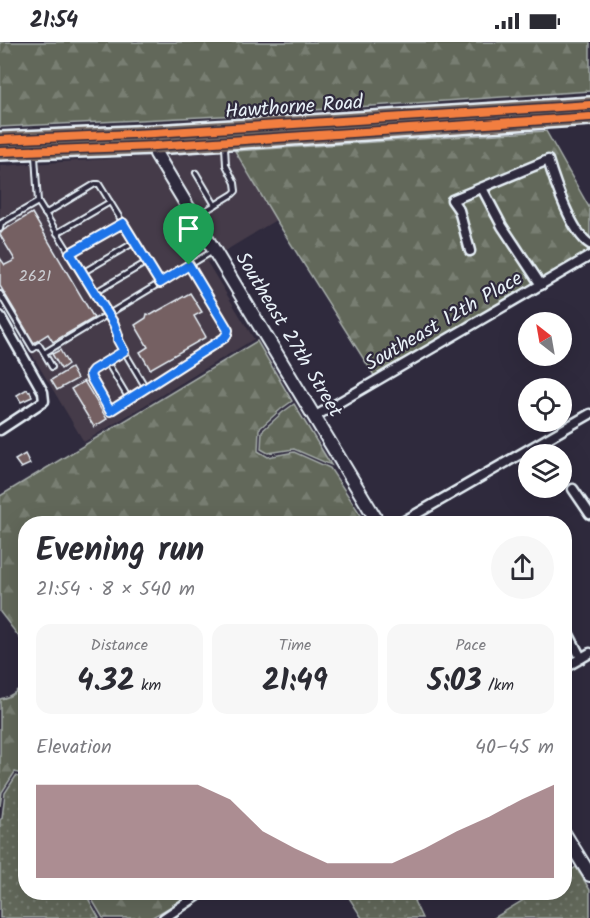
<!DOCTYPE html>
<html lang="en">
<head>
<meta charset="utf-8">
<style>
	:root { --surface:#fff; --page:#f7f7f7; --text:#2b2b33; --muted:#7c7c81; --accent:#8a5d65 }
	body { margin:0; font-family:Kalam,sans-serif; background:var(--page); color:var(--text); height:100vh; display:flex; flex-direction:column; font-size:22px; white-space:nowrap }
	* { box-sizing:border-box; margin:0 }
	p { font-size:20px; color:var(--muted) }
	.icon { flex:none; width:33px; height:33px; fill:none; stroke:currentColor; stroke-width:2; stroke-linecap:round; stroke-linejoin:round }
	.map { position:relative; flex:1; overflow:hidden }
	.drawer { position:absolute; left:18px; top:474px; width:554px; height:384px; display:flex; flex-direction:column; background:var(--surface); border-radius:24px; box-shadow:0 6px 24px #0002 }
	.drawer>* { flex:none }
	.needle { width:39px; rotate:329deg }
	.buttons { position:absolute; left:518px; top:270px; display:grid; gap:12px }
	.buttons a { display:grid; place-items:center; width:54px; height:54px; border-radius:50%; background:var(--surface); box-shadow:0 6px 24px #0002; font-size:30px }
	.pin { position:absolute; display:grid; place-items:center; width:51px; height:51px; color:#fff; margin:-62px -26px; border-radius:50% 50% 50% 0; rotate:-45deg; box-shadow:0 0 6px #0007 }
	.pin .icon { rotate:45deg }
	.round { display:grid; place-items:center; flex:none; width:63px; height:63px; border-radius:32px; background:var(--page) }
	.headline { display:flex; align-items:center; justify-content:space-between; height:102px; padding:0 18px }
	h1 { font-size:33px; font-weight:600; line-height:45px }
	.stats { display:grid; grid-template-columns:repeat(3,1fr); gap:9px; height:102px; padding:6px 18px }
	.stats div { display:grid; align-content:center; border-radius:15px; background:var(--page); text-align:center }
	.stats b { font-size:30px; font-weight:600 }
	.stats small { font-size:16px; font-weight:400 }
	.stats p { font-size:16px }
	.chart { height:168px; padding:12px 18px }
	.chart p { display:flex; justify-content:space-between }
	.chart svg { width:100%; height:108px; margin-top:6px; fill:var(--accent); opacity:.7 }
	.status { display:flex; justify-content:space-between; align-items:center; height:42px; padding:0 30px; background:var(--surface); direction:ltr }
	.status svg { height:16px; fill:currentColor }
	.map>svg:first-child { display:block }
</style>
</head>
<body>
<div class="status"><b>21:54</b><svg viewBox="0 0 49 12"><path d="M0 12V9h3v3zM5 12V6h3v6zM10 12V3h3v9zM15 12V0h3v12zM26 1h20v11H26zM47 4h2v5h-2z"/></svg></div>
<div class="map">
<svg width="590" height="876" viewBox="0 0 590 876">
	<defs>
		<pattern id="grass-dots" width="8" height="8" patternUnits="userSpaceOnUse" patternTransform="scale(1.5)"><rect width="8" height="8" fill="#62685a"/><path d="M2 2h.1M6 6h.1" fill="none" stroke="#787e72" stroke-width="1.8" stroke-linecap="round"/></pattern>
		<pattern id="forest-firs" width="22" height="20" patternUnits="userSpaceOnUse" patternTransform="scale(1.5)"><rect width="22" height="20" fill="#62685a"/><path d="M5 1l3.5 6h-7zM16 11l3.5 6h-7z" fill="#787e72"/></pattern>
	</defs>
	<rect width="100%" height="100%" fill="#2f2a3d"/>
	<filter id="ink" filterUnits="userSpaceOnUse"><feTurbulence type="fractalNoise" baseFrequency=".0167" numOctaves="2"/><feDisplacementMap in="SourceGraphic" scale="12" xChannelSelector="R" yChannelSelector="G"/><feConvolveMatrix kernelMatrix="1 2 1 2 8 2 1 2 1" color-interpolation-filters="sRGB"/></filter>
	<g filter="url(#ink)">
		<!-- built -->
		<g fill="#443a48">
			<path d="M235 109 276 178 220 212 160 114Z"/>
			<path d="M153 114 214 216 207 220 254 297 84 400 0 259V124Z"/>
		</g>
		<!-- grass -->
		<g fill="url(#grass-dots)" stroke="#a5aca9" stroke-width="1.5">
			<path d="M16 734 22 736 25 743 26 850 85 851 99 876H0V778L2 776 5 751Z"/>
			<path d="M576 825 590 848V876H494L535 851 564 850V833Z"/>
			<path d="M346 851H427L414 859 422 876H362Z"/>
		</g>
		<!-- forest -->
		<g fill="url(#forest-firs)" stroke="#a5aca9" stroke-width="1.5">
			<path d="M0 0H590V49L240 73 0 85Z"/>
			<path d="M546 89 590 167V198C571 188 559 132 549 113L451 155 468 212 474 211 462 168 457 160 481 150 536 241 375 335 276 178 235 109Z"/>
			<path d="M546 122 565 173 580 199 590 205V208L541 238 504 183 487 148Z"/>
			<path d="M257 299 292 359 281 367 259 387 258 409 268 415 294 410 330 426 366 481 26 482 25 606 23 600 0 570V454Z"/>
			<path d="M294 362 331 423 294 407 268 411 261 407 262 389 283 370Z"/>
			<path d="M25 639V736L24 733 15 730 2 750 0 764V657C12 655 19 649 25 639Z"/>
			<path d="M88 851H194L151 876H103Z"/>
		</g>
		<!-- building -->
		<g fill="#756162" stroke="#e8f1f8" stroke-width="1.5">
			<path d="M32 171 94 276 53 300 48 292 34 301 0 244V216L5 223 15 218 0 193 2 189Z"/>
			<path d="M190 251 202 270 194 274 206 295 150 327 140 310 148 305 135 283 146 276 147 272 151 273 156 270Z"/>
			<path d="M60 308 68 322 61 327 52 312Z"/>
			<path d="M71 326 77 337 57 348 51 338Z"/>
			<path d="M84 339 107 377 94 385 71 347Z"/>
			<path d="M27 347 29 350 30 349 32 355 21 360 17 353Z"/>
			<path d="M25 412 30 422 21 426 15 418Z"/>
		</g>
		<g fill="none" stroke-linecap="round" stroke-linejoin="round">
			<!-- lane casing -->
			<g stroke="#e8f1f8" stroke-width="8">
				<g id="lane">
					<path d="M35 114 38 160 114 282 121 304 146 346 224 296 227 292 228 288 189 223"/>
					<path d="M196 131 215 163"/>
					<path d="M45 172 95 142H99L160 241"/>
					<path d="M197 174 233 152 236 149 235 141 226 123 225 104"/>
					<path d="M0 187 1 181 38 160"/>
					<path d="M57 191 110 160"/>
					<path d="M70 211 123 181"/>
					<path d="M82 231 135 200"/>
					<path d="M94 251 147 220"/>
					<path d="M0 252 33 307 39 303 44 311 213 209"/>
					<path d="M124 309 93 329 90 332 91 336 110 369 146 346"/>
					<path d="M44 311 52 325"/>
					<path d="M107 320 129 357"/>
				</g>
			</g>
			<!-- street casing -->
			<g stroke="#e8f1f8" stroke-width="13">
				<g id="street">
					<path d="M482 146 502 184 541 243"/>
					<path d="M470 209 459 168 452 158 548 118C554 138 572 192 590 202"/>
					<path d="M0 274 43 350 44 359 0 388"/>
					<path d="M314 375 590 214"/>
					<path d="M573 447 590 472"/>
					<path d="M399 482 590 372"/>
					<path d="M564 583 581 616"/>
					<path d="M564 626 590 611"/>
					<path d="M164 876 203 850"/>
				</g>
			</g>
			<!-- secondary casing -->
			<g stroke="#e8f1f8" stroke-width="16">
				<g id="secondary">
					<path d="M154 95 156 112 379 482"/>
					<path d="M564 791 590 833"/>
				</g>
			</g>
			<!-- highway casing -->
			<g stroke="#e8f1f8" stroke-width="20">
				<g id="highway">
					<path d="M0 98 154 91 590 63"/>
					<path d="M0 110 155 104 590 75"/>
				</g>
			</g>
			<!-- lane -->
			<use href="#lane" stroke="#2f2a3d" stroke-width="4"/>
			<!-- street -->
			<use href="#street" stroke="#2f2a3d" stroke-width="8"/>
			<!-- secondary -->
			<use href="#secondary" stroke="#2f2a3d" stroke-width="12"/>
			<!-- highway -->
			<use href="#highway" stroke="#766964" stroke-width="15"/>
			<!-- cycleway casing -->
			<g stroke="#2f2a3d" stroke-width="11">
				<g id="cycleway">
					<path d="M0 98 154 91 590 63"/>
					<path d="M0 110 155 104 590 75"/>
				</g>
			</g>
			<!-- cycleway -->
			<use href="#cycleway" stroke="#f27e40" stroke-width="8"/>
		</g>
	</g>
	<g fill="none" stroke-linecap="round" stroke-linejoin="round" filter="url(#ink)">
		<!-- route casing -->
		<g stroke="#fff" stroke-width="12">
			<path id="route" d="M123 181 160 241 189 223 228 288 227 292 224 296 110 369 91 336 90 332 93 328 124 309 118 298V293L114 282 70 211Z"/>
		</g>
		<!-- route -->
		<use href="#route" stroke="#1a73e8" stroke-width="8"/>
	</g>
	<g text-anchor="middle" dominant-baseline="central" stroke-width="4.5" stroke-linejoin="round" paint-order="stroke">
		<!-- number labels -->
		<g font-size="16" fill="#cbcdd2">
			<text x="35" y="234">2621</text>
		</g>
		<!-- street labels -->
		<g font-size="20" fill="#e8f1f8" stroke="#2f2a3d">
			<text transform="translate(294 66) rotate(-4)">Hawthorne Road</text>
			<text transform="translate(444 280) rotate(-30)">Southeast 12th Place</text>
			<text transform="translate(288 293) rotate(59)">Southeast 27th Street</text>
		</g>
	</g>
</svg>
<div class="buttons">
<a><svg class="needle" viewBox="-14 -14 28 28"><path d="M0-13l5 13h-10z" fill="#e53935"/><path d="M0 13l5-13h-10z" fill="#7c7c81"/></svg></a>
<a><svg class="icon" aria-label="locate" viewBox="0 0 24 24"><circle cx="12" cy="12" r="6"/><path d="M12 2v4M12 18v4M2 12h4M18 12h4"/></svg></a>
<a><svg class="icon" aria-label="layers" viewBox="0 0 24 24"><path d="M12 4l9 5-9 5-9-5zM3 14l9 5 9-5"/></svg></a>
</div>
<div class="pin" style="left:189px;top:223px;background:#1e9e55"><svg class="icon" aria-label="arrive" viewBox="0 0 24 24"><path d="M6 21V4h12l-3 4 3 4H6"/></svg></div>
<section class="drawer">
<div class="headline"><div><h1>Evening run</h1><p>21:54 · 8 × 540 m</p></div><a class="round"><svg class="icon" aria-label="share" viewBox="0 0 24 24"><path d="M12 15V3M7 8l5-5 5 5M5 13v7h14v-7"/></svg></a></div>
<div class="stats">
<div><p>Distance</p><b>4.32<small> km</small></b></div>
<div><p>Time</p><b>21:49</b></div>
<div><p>Pace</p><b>5:03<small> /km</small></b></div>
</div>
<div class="chart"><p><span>Elevation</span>40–45 m</p>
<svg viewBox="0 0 160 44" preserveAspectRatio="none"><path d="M0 44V6L10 6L20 6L30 6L40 6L50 6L60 12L70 25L80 32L90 38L100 38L110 38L120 32L130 25L140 19L150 12L160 6V44z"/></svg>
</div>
</section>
</div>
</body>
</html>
